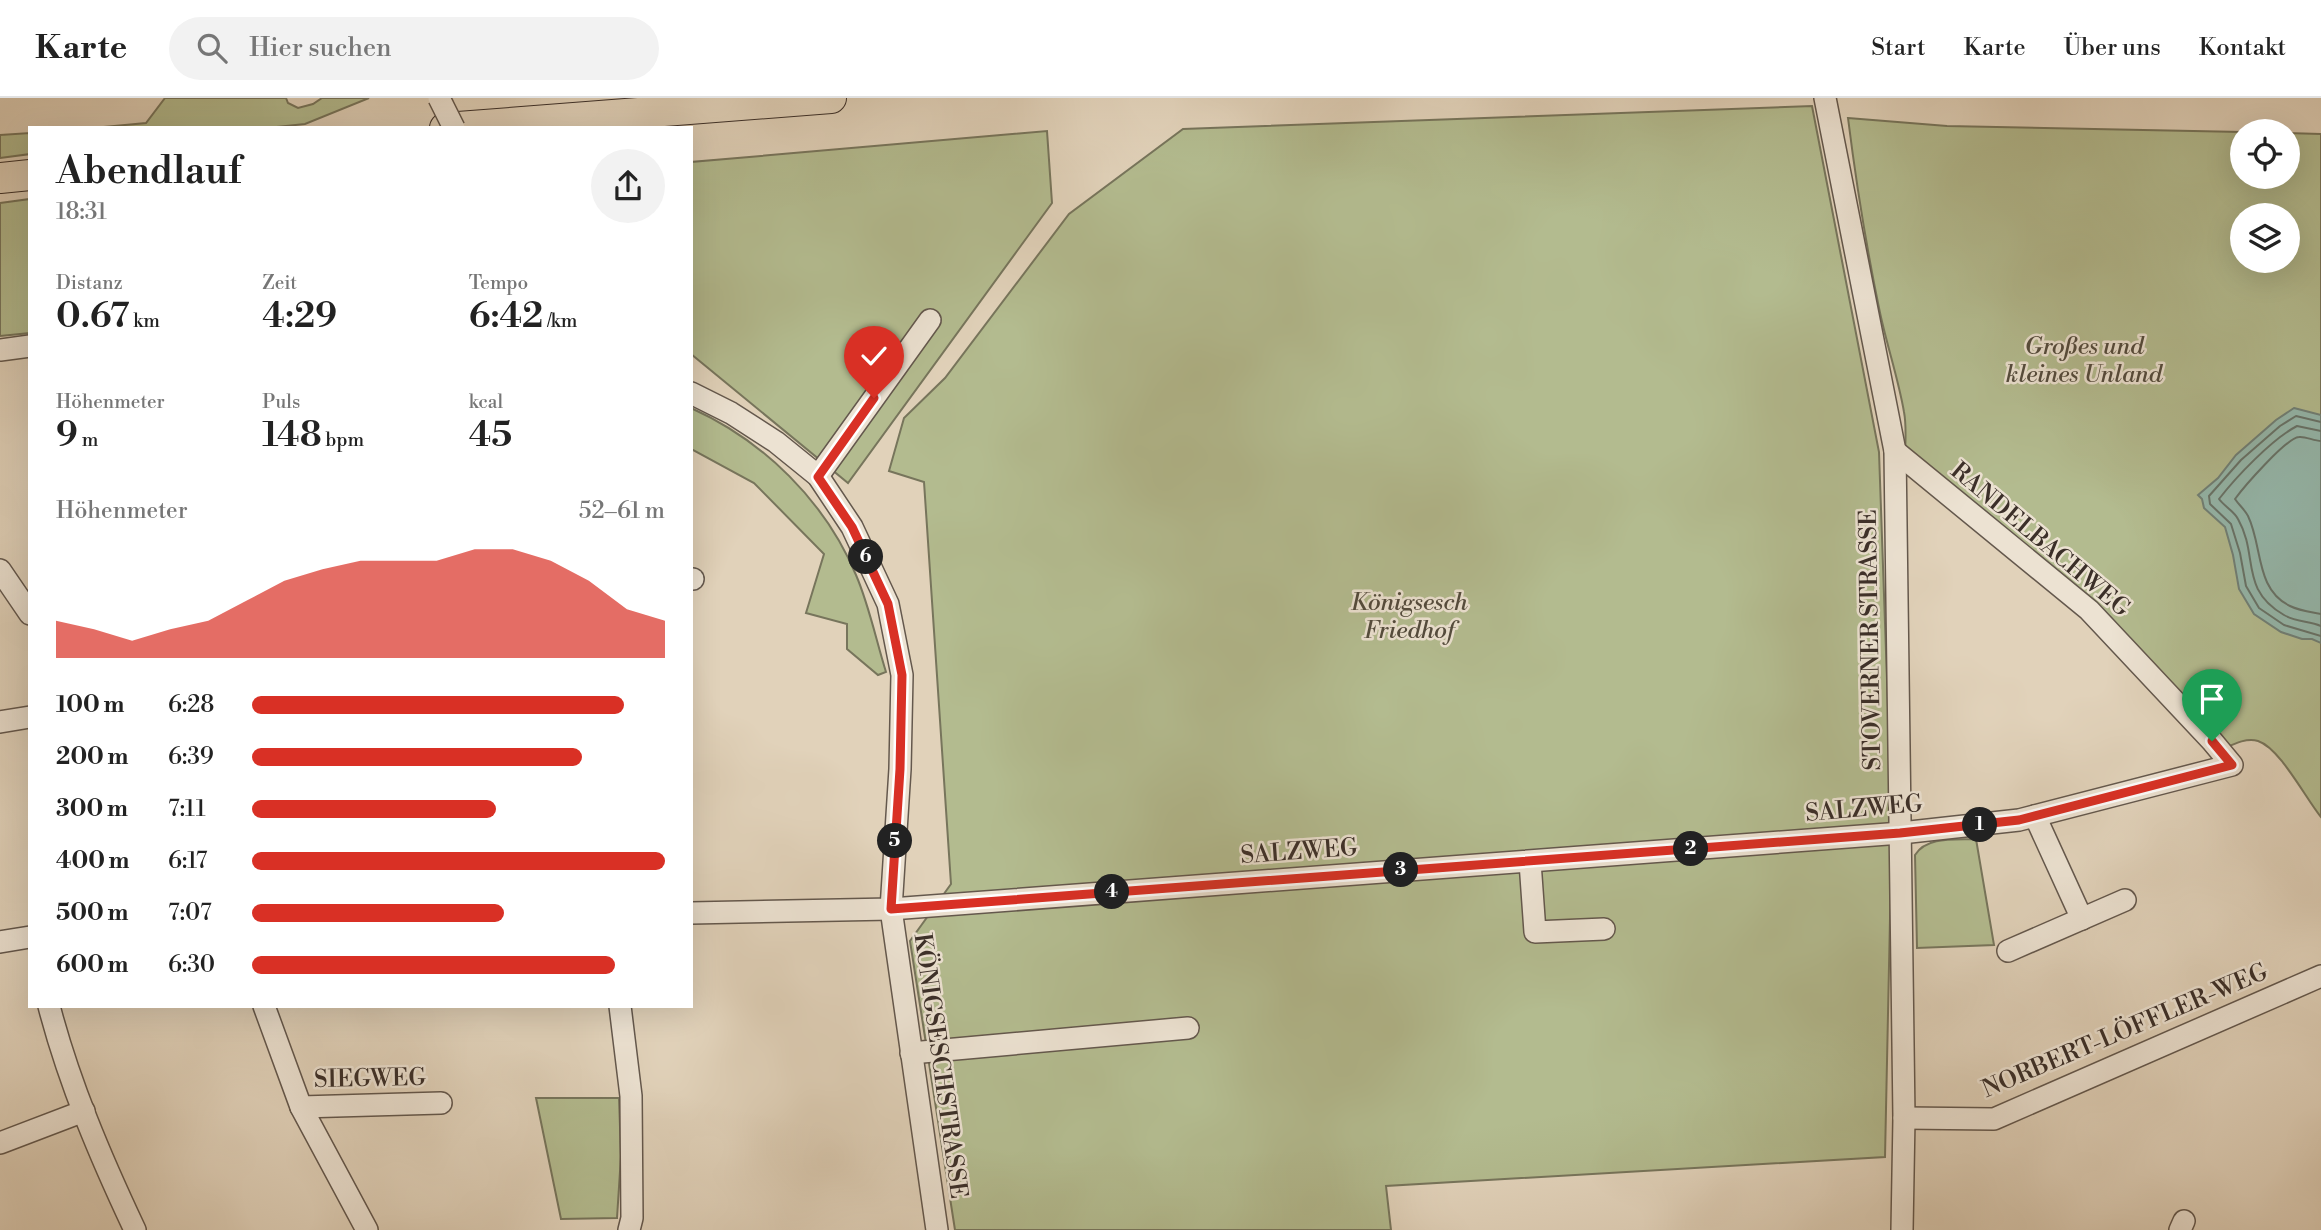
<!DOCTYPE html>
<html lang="de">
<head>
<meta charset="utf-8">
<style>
	:root { --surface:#fff; --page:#f2f2f2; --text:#222; --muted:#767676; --line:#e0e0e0; --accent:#d93025 }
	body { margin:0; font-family:"Libre Bodoni",serif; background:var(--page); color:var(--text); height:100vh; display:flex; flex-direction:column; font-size:26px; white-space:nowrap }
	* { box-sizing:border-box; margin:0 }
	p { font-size:23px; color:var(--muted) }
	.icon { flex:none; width:38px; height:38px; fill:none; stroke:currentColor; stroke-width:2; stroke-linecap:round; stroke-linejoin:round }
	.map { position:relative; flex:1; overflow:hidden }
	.panel { position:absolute; left:28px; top:28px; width:665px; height:882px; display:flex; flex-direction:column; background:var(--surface); border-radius:0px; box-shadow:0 7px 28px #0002 }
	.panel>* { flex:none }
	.fabs { position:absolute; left:2230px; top:21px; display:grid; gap:14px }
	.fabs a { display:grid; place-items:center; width:70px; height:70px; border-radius:50%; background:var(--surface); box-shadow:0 7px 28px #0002; font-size:35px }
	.pin { position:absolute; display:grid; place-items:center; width:60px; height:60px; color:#fff; margin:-72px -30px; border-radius:50% 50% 50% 0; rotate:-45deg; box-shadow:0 0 7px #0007 }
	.pin .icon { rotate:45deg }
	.km { position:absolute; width:35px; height:35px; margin:-18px; border-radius:50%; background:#222; color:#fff; font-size:19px; line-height:35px; text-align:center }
	.round { display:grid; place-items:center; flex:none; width:74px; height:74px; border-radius:37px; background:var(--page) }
	.head { display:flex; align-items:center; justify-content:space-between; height:119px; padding:0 28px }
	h1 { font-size:38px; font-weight:600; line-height:52px }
	.metrics { display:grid; grid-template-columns:repeat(3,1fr); gap:10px; height:119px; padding:7px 28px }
	.metrics div { display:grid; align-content:center }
	.metrics b { font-size:35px; font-weight:600 }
	.metrics small { font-size:19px; font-weight:400 }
	.metrics p { font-size:19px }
	.chart { height:196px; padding:14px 28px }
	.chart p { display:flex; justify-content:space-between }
	.chart svg { width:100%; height:126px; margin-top:7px; fill:var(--accent); opacity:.7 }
	ul { padding:0 28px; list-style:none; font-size:23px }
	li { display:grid; grid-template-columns:112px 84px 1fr; align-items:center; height:52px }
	li i { height:18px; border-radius:9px; background:var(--accent) }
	header { display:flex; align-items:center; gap:42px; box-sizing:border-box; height:98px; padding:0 35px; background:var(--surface); border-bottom:2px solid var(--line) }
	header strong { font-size:33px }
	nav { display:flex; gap:38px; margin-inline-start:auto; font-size:24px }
	.search { width:490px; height:63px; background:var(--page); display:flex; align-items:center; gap:18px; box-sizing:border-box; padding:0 24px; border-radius:38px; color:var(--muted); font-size:26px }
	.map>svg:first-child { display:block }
</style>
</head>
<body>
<header>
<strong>Karte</strong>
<div class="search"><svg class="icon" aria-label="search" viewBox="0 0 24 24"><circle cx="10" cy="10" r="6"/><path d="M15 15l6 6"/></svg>Hier suchen</div>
<nav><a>Start</a><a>Karte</a><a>Über uns</a><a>Kontakt</a></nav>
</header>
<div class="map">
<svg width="2321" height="1132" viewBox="0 0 2321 1132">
	<rect width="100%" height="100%" fill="#e1d2ba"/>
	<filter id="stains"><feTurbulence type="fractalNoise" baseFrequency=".00286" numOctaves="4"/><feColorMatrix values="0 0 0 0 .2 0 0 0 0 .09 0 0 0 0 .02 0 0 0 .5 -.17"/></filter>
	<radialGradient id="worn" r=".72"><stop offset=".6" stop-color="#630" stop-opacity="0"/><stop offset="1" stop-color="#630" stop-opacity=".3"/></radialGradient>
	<!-- green -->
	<g fill="#b3bb8f" stroke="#77755c" stroke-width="2" fill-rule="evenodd">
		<path d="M165 0H286L288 5 298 10 313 6 322 0H369L305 26 267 30H93L146 25Z"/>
		<path d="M1812 8 1879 354 1892 725 1885 1059 1386 1088 1391 1132H955L910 843 951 786 924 384 889 373 904 320 945 280 1069 116 1183 31Z"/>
		<path d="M1848 20 1947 28 2242 34V79H2287V35L2321 36V719C2306 701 2280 650 2258 643 2246 639 2232 647 2221 652L2190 611 1905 362C1905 347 1907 329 1904 314 1898 279 1886 245 1879 210 1866 147 1856 84 1848 20ZM2242 117H2287V163H2242Z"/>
		<path d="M1047 33 1052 105 848 385 691 256V64Z"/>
		<path d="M30 35V56L0 60V37Z"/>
		<path d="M30 101V235L0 238V105Z"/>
		<path d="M691 310C764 343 825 403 856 477 869 507 876 542 886 574L878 577 847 551V526L806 515 824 456 754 385 691 351Z"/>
		<path d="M1976 741 1994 847 1917 850 1915 757C1927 738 1955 742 1976 741Z"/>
		<path d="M536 1000H619L621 1058 617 1120 561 1121Z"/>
	</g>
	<!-- water -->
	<path fill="#95b8ac" stroke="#718178" stroke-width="2" d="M2294 310 2321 317V545L2312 541H2302L2281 534 2254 516 2239 491 2233 457 2225 429 2204 410 2202 401 2198 397 2218 380 2236 357 2276 322Z"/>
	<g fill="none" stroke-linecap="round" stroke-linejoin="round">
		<!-- shore -->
		<g stroke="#68746a" stroke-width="2">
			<path d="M2321 324 2296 318 2280 328 2241 362 2209 398 2210 406 2231 426 2240 455 2246 488 2259 510 2284 527 2321 538"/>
			<path d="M2321 333 2297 328C2272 341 2236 379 2219 401 2224 408 2234 413 2238 421 2259 458 2239 491 2284 517 2296 524 2309 523 2321 528"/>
			<path d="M2321 343C2314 343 2305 338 2299 339 2286 340 2243 390 2235 401 2239 407 2245 412 2248 418 2263 449 2255 491 2290 508 2300 513 2311 514 2321 516"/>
		</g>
		<!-- minor casing -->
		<g stroke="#64584d" stroke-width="24">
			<g id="minor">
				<path d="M1825 0 1895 353 1904 1020 1902 1132"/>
				<path d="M0 252 30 248"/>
				<path d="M691 295 731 315 776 344 818 378 852 429 888 506 902 577 900 671 891 811 937 1132"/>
				<path d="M818 378 930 222"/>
				<path d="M0 472 30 516"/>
				<path d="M691 481H693"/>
				<path d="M0 624 30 619"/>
				<path d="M2035 718 2082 821"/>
				<path d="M1530 764 1535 834 1604 831"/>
				<path d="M691 815 891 811 1901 735 2019 722 2232 667 2212 643 2089 512 1895 353"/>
				<path d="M0 844 30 839"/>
				<path d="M2008 853 2125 802"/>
				<path d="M49 908C69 985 101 1060 135 1132"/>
				<path d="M264 908 301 1009 367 1132"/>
				<path d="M620 908 631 998 632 1120 629 1132"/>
				<path d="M911 955 1188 930"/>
				<path d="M301 1009 441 1005"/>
				<path d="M1904 1020 1994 1021 2321 878"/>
				<path d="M0 1045 84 1013"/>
				<path d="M2180 1132 2184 1123"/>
			</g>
		</g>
		<!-- highway casing -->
		<g stroke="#3b2f29" stroke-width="32">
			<g id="highway">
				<path d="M445 30 831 0"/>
				<path d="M0 80 30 77"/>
			</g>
		</g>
		<!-- minor -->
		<use href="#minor" stroke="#ece2d2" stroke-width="21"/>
		<!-- highway -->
		<use href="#highway" stroke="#e1d2ba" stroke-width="30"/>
		<!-- minor-bridge casing -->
		<g stroke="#64584d" stroke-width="24" stroke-linecap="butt">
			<path id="minor-bridge" d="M439 0 454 30"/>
		</g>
		<!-- minor-bridge -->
		<use href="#minor-bridge" stroke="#ece2d2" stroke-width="21"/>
	</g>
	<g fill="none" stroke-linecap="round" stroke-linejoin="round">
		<!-- route casing -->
		<g stroke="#fff" stroke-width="14">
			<path id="route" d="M874 300 818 379 852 429 888 506 902 577 900 671 891 811 1900 735 2019 722 2232 667 2212 643"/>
		</g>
		<!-- route -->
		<use href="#route" stroke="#d93025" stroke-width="9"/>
	</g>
	<g text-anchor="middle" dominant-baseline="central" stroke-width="5" stroke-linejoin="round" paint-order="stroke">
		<!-- park labels -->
		<g font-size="24" font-style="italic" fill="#534b3d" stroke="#ece2d2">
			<text x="2084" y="249">Großes und<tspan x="2084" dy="28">kleines Unland</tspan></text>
			<text x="1409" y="505">Königsesch<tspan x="1409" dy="28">Friedhof</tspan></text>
		</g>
		<!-- street labels -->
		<g font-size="24" fill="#3b2f29" stroke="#ece2d2">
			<text transform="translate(2040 442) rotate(40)">RANDELBACHWEG</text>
			<text transform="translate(1871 542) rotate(-91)">STOVERNER STRASSE</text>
			<text transform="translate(1864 711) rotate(-5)">SALZWEG</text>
			<text transform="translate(1299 754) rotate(-4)">SALZWEG</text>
			<text transform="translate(2125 933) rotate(-23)">NORBERT-LÖFFLER-WEG</text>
			<text transform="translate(940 968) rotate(82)">KÖNIGSESCHSTRASSE</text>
			<text transform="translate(370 981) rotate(-1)">SIEGWEG</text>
		</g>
	</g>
	<rect width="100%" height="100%" filter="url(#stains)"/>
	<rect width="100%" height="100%" fill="url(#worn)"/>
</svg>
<div class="fabs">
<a><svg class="icon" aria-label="locate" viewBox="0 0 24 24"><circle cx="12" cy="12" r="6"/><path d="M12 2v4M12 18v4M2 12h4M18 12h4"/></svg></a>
<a><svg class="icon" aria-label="layers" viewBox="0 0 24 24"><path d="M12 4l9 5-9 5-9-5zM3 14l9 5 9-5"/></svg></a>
</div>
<div class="pin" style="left:2212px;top:643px;background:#1e9e55"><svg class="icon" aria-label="arrive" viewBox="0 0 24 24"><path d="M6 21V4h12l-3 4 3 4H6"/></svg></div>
<div class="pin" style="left:874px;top:300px;background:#d93025"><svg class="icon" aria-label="check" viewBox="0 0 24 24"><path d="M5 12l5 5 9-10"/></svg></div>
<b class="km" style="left:1980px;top:727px">1</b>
<b class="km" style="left:1691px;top:751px">2</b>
<b class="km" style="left:1401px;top:772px">3</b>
<b class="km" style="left:1112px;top:794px">4</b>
<b class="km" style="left:895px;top:743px">5</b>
<b class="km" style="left:866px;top:459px">6</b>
<section class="panel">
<div class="head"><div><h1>Abendlauf</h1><p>18:31</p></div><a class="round"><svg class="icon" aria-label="share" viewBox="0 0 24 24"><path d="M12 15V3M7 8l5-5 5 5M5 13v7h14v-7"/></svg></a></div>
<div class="metrics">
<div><p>Distanz</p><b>0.67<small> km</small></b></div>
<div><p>Zeit</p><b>4:29</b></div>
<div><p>Tempo</p><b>6:42<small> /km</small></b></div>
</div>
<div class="metrics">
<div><p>Höhenmeter</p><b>9<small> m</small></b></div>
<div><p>Puls</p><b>148<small> bpm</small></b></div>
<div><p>kcal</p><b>45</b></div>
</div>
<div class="chart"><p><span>Höhenmeter</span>52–61 m</p>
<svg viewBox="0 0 160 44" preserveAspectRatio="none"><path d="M0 44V31L10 34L20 38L30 34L40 31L50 24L60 17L70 13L80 10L90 10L100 10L110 6L120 6L130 10L140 17L150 27L160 31V44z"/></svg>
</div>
<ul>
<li><b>100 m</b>6:28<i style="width:90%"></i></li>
<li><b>200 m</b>6:39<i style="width:80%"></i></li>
<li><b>300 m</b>7:11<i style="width:59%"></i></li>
<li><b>400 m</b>6:17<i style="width:100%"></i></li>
<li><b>500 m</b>7:07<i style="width:61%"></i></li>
<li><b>600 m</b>6:30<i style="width:88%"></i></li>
</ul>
</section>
</div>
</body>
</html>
